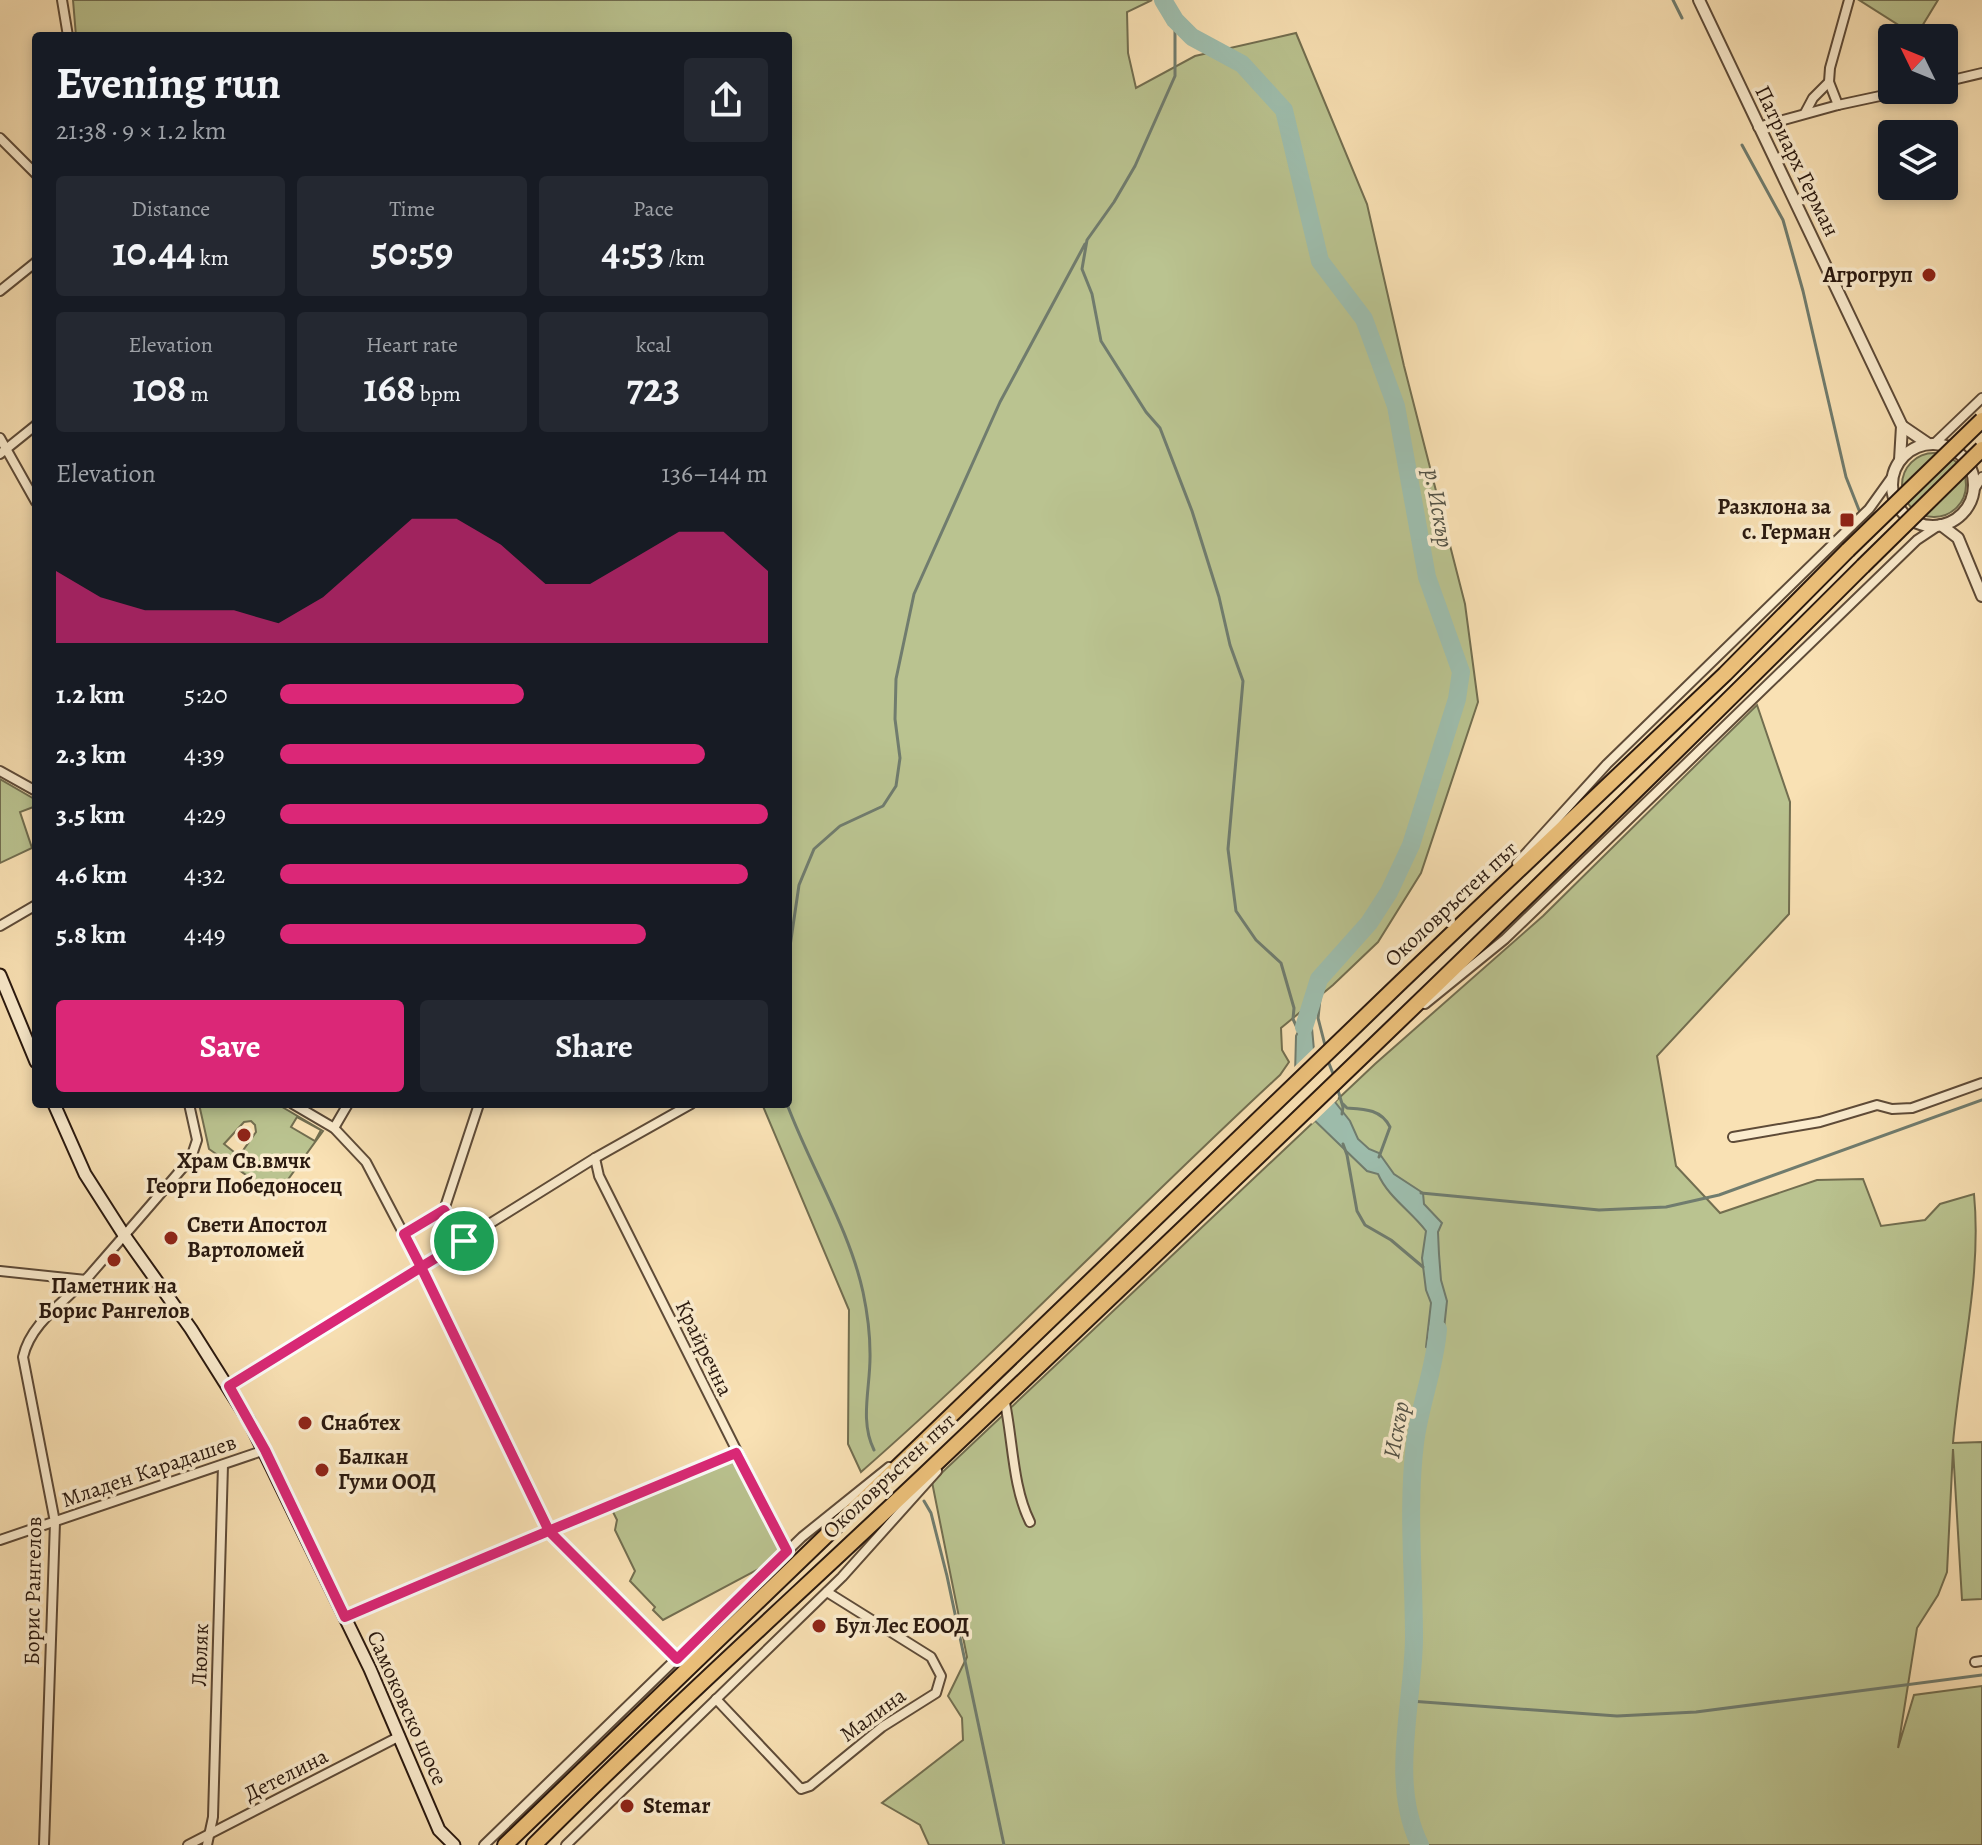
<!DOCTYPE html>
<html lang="en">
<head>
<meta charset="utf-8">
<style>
	:root { --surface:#171b24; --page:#242831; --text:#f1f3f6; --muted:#9ea1a6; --accent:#db2777 }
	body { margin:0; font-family:Alegreya,serif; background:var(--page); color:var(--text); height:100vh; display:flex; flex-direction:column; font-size:30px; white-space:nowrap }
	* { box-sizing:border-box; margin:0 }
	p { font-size:26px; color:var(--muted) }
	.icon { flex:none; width:44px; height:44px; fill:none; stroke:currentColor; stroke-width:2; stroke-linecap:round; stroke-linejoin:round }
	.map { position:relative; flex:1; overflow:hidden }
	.details { position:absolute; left:32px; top:32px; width:760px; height:1076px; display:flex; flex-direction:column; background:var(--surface); border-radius:8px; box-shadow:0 4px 12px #0003 }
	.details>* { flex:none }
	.needle { width:52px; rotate:313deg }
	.fabs { position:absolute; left:1878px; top:24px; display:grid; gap:16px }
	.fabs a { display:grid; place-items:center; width:80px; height:80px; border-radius:8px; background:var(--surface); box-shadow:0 4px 12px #0003; font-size:40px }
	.pin { position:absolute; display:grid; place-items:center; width:68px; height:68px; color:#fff; margin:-34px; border:4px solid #fff; border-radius:50%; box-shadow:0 2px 8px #0007 }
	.round { display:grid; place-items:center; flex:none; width:84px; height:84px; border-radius:8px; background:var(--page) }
	.summary { display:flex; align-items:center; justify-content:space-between; height:136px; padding:0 24px }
	h1 { font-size:44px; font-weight:700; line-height:60px }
	.figures { display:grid; grid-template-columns:repeat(3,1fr); gap:12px; height:136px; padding:8px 24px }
	.figures div { display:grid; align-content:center; border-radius:8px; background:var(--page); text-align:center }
	.figures b { font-size:40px; font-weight:700 }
	.figures small { font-size:22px; font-weight:400 }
	.figures p { font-size:22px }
	.chart { height:224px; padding:16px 24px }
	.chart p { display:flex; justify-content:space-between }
	.chart svg { width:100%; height:144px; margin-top:8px; fill:var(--accent); opacity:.7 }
	.primary-button { display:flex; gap:16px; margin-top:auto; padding:16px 24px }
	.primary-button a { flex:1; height:92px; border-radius:8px; background:var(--accent); color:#fff; font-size:32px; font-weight:700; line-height:92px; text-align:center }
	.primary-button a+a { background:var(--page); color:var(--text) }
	ul { padding:0 24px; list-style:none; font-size:26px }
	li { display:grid; grid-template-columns:128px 96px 1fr; align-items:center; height:60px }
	li i { height:20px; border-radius:10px; background:var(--accent) }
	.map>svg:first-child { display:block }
</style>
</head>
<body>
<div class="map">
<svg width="1982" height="1845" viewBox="0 0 1982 1845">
	<rect width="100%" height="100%" fill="#f9e1b4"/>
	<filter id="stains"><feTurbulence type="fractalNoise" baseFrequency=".0025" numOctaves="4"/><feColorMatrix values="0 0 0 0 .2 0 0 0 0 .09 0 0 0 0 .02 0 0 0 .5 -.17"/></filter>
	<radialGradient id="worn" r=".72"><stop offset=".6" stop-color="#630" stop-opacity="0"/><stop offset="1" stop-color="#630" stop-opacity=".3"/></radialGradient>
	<!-- green -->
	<g fill="#bac390" stroke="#726e50" stroke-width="2" fill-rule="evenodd">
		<path d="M73 0H1152L1127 12 1128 53 1136 88 1195 56 1296 33 1367 204 1404 366 1465 604 1478 702 1421 873 1378 942 1333 985 1281 1028 1282 1050 1289 1062 1280 1075C1138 1206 1006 1345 861 1472L848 1444 849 1310 762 1104H788V36H76Z"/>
		<path d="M1859 0H1938L1916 36Z"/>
		<circle cx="1934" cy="485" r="32"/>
		<path d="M1757 705 1790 802 1789 914 1657 1056 1676 1166 1720 1213 1817 1180 1863 1179 1881 1226 1925 1220 1940 1204 1974 1194C1982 1276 1960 1360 1953 1443L1982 1442V1599L1962 1600 1953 1449 1947 1572 1938 1595 1917 1628 1898 1748 1914 1695 1982 1686V1845H929L920 1825 882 1803 963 1740 962 1718 948 1696 967 1657 932 1482 1375 1064 1543 916Z"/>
		<path d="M0 779 36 800V806L20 812 32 848 0 863Z"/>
		<path d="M199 1104H277L323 1131 276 1196 209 1149ZM297 1117 321 1130 315 1141 291 1127ZM251 1121 255 1125 256 1132 239 1156 224 1144 244 1122Z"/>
		<path d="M727 1460 732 1461 783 1546 766 1565 663 1620 653 1610 655 1607 630 1581 635 1571 615 1530 617 1520 612 1510Z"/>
	</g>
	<!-- water -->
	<path fill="#9ebeae" stroke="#707c6e" stroke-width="2" d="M1310 1006 1316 1072 1324 1088 1350 1121 1358 1139 1369 1149 1379 1153 1394 1174 1423 1193 1424 1204 1442 1223 1438 1232 1439 1254 1441 1280 1447 1301 1441 1356 1426 1347 1431 1303 1426 1290 1422 1258 1426 1231C1411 1211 1388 1197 1378 1174L1367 1171 1312 1118 1295 1075 1296 1036Z"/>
	<!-- pier -->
	<path fill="#f9e1b4" d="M1317 1045 1320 1071 1338 1099 1312 1124 1297 1102 1291 1070Z"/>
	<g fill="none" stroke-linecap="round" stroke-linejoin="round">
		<!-- stream -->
		<g stroke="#707c6e" stroke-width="3">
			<path d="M1673 0 1682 18"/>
			<path d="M1175 20V76L1135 166 1114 202 1087 240 1082 269 1092 294 1101 341 1146 412 1160 428 1192 511 1219 597 1230 645 1243 681 1228 849 1236 911 1256 940 1281 963 1294 1008 1293 1019 1299 1032"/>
			<path d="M1742 145 1783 220 1803 291 1846 477 1859 510"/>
			<path d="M788 960 799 885 814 849 840 826 883 806 896 786 900 758 895 719 896 679 914 594 1000 402 1085 244"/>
			<path d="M1319 979 1321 989 1318 1018 1326 1049"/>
			<path d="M1328 1061 1334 1076"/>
			<path d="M1337 1087 1343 1107 1342 1114"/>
			<path d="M787 1104C810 1166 849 1228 863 1292 867 1311 870 1333 870 1353 871 1386 859 1420 874 1450"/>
			<path d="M1343 1104 1347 1108C1364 1109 1381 1109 1390 1127L1379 1157"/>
			<path d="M1343 1144 1347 1155 1357 1211 1365 1225 1391 1240 1423 1267"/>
			<path d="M1421 1193 1599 1210 1666 1207 1719 1195 1982 1100"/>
			<path d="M924 1501 931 1513 947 1576 1004 1845"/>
			<path d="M1410 1701 1617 1716 1696 1712 1982 1675"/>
		</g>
		<!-- river -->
		<g stroke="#9ebeae" stroke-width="18">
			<path d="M1163 0 1175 20 1192 37 1242 64 1284 110 1320 261 1364 319 1396 406 1427 577 1461 672 1457 699 1411 845 1389 892 1369 923 1319 979 1304 1027"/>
			<path d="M1420 1845C1389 1783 1413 1705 1414 1639 1414 1573 1407 1508 1415 1443 1420 1404 1435 1368 1438 1329"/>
		</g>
		<!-- minor casing -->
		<g stroke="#5e4b38" stroke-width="12">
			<g id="minor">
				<path d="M62 0 68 36"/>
				<path d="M1829 82 1838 105"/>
				<path d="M1944 82 1982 73"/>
				<path d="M1805 113 1813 98 1829 82 1830 68 1849 0"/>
				<path d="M1758 127 1838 105 1908 90"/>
				<path d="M0 138 36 174"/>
				<path d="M0 291 36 262"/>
				<path d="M0 438 36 502"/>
				<path d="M1935 443 1982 398"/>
				<path d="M0 454 36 425"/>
				<path d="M1975 488 1982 477"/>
				<path d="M0 771 36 791"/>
				<path d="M1517 863 1607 764 1869 509 1892 477"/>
				<path d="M0 926 36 905"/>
				<path d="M1425 1004 1505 939 1917 540 1938 526"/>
				<path d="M293 1104 334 1128 366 1162 421 1267 549 1531 677 1659"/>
				<path d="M334 1128 348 1104"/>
				<path d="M1733 1137 1820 1122 1877 1105 1892 1109 1912 1108 1982 1083"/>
				<path d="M595 1158 599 1176 787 1551"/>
				<path d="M444 1210 479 1104"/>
				<path d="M444 1210 464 1241"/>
				<path d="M404 1234 444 1210"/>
				<path d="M0 1271 86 1280"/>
				<path d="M229 1386 595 1158 691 1104"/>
				<path d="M1004 1398C1013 1438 1012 1486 1030 1522"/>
				<path d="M0 1540 265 1450"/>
				<path d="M345 1617 736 1453"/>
				<path d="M1975 1662 1982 1661"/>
				<path d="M716 1699 801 1789 810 1786 882 1727 936 1693 941 1676 931 1657 827 1592"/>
				<path d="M44 1845 55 1522 23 1357C31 1322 65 1302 89 1276 123 1237 157 1198 191 1158L197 1140 189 1104"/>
				<path d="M188 1845 400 1736"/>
				<path d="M207 1845 213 1817 223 1465"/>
				<path d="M484 1845 802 1537 889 1467"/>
				<path d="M566 1845 842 1577 937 1471"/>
			</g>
		</g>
		<!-- tertiary casing -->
		<g stroke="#5e4b38" stroke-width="14">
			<g id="tertiary">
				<path d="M1699 0 1902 426 1900 460"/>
				<path d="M1902 426 1927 443"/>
				<circle cx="1933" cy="485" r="41"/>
				<path d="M1941 525 1958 538 1982 596"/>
			</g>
		</g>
		<!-- secondary casing -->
		<g stroke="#2a190f" stroke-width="15">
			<g id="secondary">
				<path d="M0 975 36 1062"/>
				<path d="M54 1104 85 1174 124 1235 191 1329 249 1421 370 1669 439 1830 454 1845"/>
			</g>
		</g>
		<!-- trunk casing -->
		<g stroke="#2a190f" stroke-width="18">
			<g id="trunk">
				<path d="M505 1845 1401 982 1725 674 1848 550"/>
				<path d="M534 1845C661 1718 794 1598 924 1475 1240 1175 1555 874 1863 566"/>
			</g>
		</g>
		<!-- minor -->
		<use href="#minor" stroke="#fbecce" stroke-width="8"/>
		<!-- tertiary -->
		<use href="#tertiary" stroke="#fbecce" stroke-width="10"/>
		<!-- secondary -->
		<use href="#secondary" stroke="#fbecce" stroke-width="11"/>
		<!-- trunk -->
		<use href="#trunk" stroke="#ecc07a" stroke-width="14"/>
		<!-- trunk-bridge casing -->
		<g stroke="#2a190f" stroke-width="18" stroke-linecap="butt">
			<g id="trunk-bridge">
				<path d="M1848 550 1982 420"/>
				<path d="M1863 566 1982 449"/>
			</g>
		</g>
		<!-- trunk-bridge -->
		<use href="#trunk-bridge" stroke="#ecc07a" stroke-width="14"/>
	</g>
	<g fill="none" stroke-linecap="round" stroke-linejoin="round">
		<!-- route casing -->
		<g stroke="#fff" stroke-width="16">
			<path id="route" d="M464 1241 421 1267 415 1271 229 1386 265 1450 345 1617C475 1561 606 1507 736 1453L787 1551 677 1659 549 1531 421 1267 404 1234 444 1210 464 1241"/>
		</g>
		<!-- route -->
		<use href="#route" stroke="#db2777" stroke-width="10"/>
	</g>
	<!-- markers -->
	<g fill="#8f2418" stroke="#fbecce" stroke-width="3">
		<circle cx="1929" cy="275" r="8"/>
		<rect x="1839" y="512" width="16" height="16" rx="4"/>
		<circle cx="244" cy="1135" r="8"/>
		<circle cx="171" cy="1238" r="8"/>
		<circle cx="114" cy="1260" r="8"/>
		<circle cx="305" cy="1423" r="8"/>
		<circle cx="322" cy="1470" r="8"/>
		<circle cx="819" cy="1626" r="8"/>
		<circle cx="627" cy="1806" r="8"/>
	</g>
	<g text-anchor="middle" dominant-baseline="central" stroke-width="7" stroke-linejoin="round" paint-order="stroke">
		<!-- street labels -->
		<g font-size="22" fill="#2a190f" stroke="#fbecce">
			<text transform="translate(1797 161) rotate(64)">Патриарх Герман</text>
			<text transform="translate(1451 904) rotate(-43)">Околовръстен път</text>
			<text transform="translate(704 1348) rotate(64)">Крайречна</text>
			<text transform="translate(149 1471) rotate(-19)">Младен Карадашев</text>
			<text transform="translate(889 1476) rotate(-43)">Околовръстен път</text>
			<text transform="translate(33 1591) rotate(-89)">Борис Рангелов</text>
			<text transform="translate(200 1655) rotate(-88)">Люляк</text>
			<text transform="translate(407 1708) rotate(66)">Самоковско шосе</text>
			<text transform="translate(873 1715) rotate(-36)">Малина</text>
			<text transform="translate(286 1775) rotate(-27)">Детелина</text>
		</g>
		<!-- poi labels -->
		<g font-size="22" font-weight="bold" fill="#2a190f" stroke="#fbecce" text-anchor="start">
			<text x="1913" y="275" text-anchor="end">Агрогруп</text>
			<text x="1831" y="507" text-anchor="end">Разклона за<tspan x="1831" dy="25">с. Герман</tspan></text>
			<text x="244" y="1161" text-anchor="middle">Храм Св.вмчк<tspan x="244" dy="25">Георги Победоносец</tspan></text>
			<text x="187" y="1225">Свети Апостол<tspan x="187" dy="25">Вартоломей</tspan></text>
			<text x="114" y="1286" text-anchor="middle">Паметник на<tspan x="114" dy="25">Борис Рангелов</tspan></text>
			<text x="321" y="1423">Снабтех</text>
			<text x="338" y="1457">Балкан<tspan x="338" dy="25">Гуми ООД</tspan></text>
			<text x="835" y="1626">Бул Лес ЕООД</text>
			<text x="643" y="1806">Stemar</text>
		</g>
		<!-- water labels -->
		<g font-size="24" font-style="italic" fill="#535347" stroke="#fbecce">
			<text transform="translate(1439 508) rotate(80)">р. Искър</text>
			<text transform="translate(1396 1430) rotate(-80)">Искър</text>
		</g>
	</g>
	<rect width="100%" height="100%" filter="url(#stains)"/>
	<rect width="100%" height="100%" fill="url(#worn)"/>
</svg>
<div class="fabs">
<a><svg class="needle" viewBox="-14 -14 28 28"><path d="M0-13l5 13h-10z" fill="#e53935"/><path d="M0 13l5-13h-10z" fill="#9ea1a6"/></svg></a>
<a><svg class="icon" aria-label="layers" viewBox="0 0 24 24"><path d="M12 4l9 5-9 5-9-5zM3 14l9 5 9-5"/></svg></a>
</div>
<div class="pin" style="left:464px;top:1241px;background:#1e9e55"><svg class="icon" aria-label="arrive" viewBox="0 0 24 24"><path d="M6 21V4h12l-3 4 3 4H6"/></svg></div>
<section class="details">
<div class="summary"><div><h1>Evening run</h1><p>21:38 · 9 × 1.2 km</p></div><a class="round"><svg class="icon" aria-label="share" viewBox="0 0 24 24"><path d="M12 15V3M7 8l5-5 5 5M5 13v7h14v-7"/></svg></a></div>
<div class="figures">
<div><p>Distance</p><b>10.44<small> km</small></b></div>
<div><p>Time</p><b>50:59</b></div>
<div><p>Pace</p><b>4:53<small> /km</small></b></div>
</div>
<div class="figures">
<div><p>Elevation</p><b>108<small> m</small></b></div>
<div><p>Heart rate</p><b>168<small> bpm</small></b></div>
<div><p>kcal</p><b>723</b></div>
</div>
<div class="chart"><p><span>Elevation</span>136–144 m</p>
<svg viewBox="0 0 160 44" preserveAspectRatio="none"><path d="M0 44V22L10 30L20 34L30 34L40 34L50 38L60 30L70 18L80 6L90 6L100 14L110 26L120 26L130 18L140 10L150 10L160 22V44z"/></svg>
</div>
<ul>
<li><b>1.2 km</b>5:20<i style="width:50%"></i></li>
<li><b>2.3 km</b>4:39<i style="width:87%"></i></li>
<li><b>3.5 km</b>4:29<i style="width:100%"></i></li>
<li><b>4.6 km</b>4:32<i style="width:96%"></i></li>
<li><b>5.8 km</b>4:49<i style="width:75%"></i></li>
</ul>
<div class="primary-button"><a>Save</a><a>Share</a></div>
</section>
</div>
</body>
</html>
